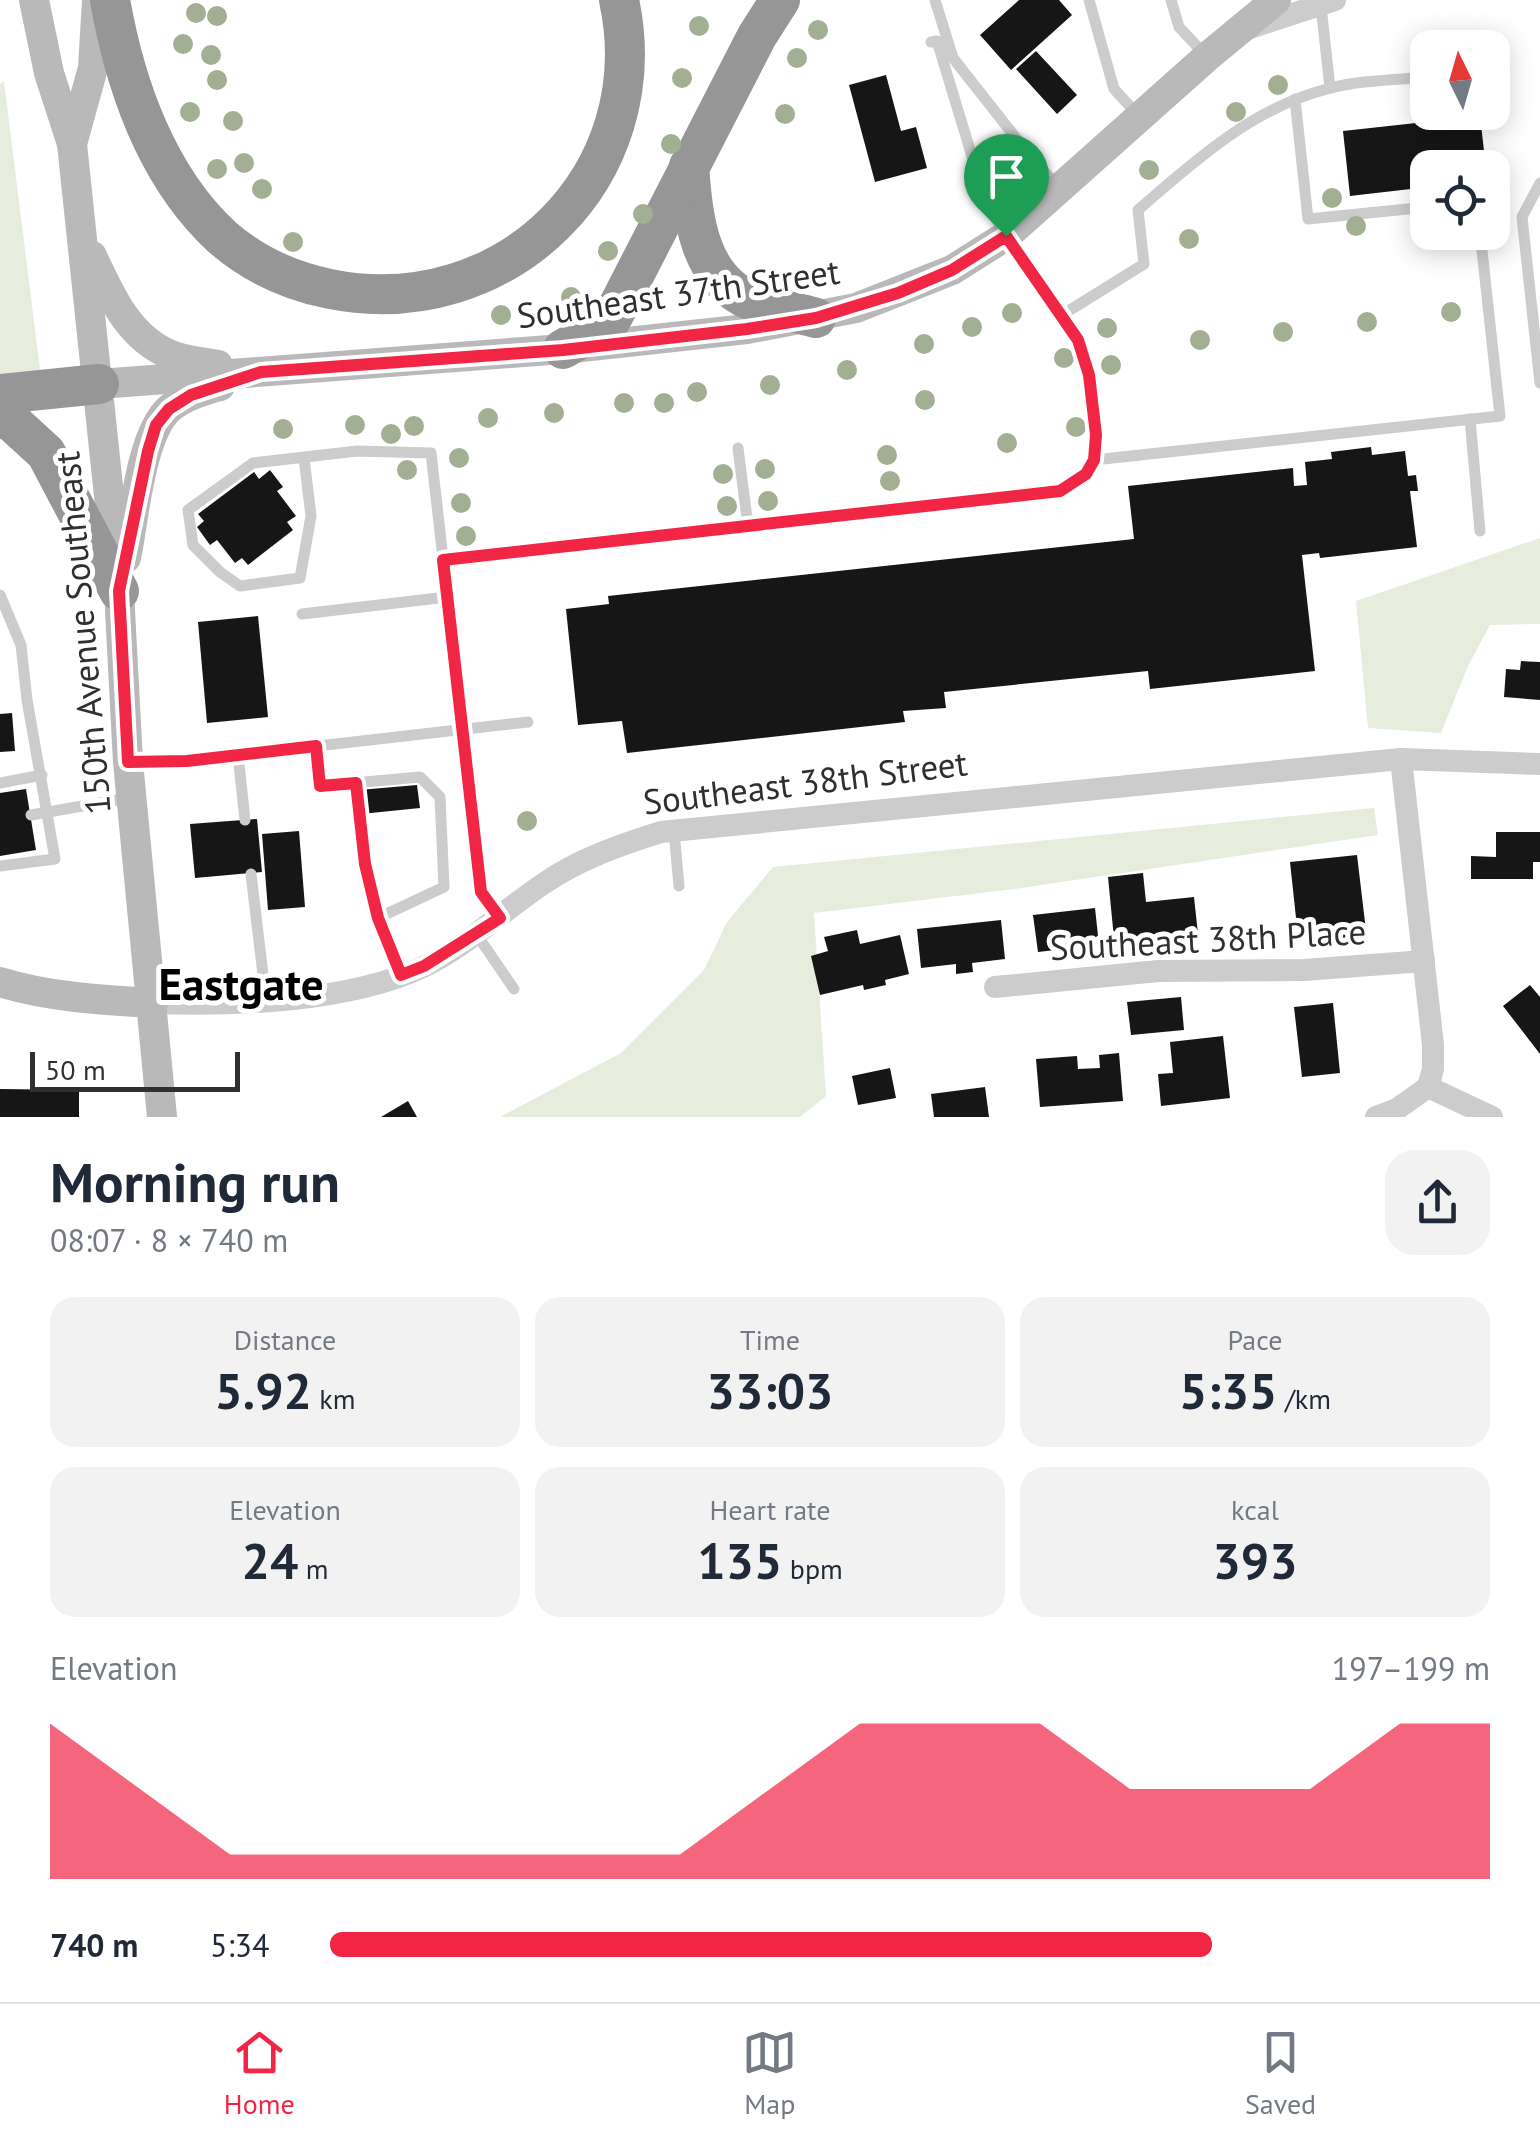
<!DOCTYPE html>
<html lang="en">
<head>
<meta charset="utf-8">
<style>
	:root { --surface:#fff; --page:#f2f2f3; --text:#1f2937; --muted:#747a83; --line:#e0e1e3; --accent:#f12645 }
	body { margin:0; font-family:"PT Sans",sans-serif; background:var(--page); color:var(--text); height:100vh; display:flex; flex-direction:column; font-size:38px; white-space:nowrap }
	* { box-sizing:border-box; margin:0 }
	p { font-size:32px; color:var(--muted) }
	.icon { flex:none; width:55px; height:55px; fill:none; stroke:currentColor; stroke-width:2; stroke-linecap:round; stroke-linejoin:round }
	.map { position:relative; height:1117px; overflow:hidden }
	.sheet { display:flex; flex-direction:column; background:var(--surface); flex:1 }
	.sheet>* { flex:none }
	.needle { width:65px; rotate:355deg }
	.tools { position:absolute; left:1410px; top:30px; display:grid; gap:20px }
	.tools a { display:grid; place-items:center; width:100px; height:100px; border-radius:20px; background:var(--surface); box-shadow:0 5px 25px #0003; font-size:50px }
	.scale { position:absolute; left:30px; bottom:25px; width:210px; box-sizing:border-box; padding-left:10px; border:5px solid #2f2f2f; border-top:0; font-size:28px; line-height:35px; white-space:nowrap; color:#2f2f2f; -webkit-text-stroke:8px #fff; paint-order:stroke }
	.pin { position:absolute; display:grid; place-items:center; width:85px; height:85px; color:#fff; margin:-102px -42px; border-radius:50% 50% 50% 0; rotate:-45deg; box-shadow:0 0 10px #0007 }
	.pin .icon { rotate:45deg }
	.round { display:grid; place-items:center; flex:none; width:105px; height:105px; border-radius:30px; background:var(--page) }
	.head { display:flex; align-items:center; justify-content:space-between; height:170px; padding:0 50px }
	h1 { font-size:55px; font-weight:700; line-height:75px }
	.figures { display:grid; grid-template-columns:repeat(3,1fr); gap:15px; height:170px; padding:10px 50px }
	.figures div { display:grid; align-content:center; border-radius:25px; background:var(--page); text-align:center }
	.figures b { font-size:50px; font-weight:700 }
	.figures small { font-size:28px; font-weight:400 }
	.figures p { font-size:28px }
	.chart { height:280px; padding:20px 50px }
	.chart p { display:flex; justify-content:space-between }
	.chart svg { width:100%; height:180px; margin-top:10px; fill:var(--accent); opacity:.7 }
	ul { padding:0 50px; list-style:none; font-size:32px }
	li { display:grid; grid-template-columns:160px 120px 1fr; align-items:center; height:75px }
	li i { height:25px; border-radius:12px; background:var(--accent) }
	.tab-bar { display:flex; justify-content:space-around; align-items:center; height:140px; border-top:2px solid var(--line); background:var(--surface); font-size:28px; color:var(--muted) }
	.tab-bar a { display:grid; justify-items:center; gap:5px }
	.tab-bar .on { color:var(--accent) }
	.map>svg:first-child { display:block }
</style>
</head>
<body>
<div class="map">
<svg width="1540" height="1117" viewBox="0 0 1540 1117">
	<rect width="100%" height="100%" fill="#fff"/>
	<!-- green -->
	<g fill="#e6eddc">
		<path d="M4 81 40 369 36 374 0 375V84Z"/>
		<path d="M1540 538V624L1490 625 1468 666 1441 733 1368 728 1356 601Z"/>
		<path d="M1374 808 1378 835 1014 889 814 913 826 1096 800 1117H500L621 1053 704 970 727 922 773 867Z"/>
	</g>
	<!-- building -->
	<g fill="#161616">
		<path d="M1019 0H1059L1072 15 1011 70 980 35Z"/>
		<path d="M1036 51 1077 95 1057 114 1016 69Z"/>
		<path d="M886 75 901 131 916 127 927 168 875 182 849 85Z"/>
		<path d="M1480 116 1486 168H1428V187L1350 196 1343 131Z"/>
		<path d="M1371 447 1372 455 1405 451 1408 476 1416 475 1418 491H1410L1417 547 1320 558 1319 553 1302 555 1315 671 1150 689 1148 671 944 692 946 708 903 711 905 722 627 753 622 721 578 725 566 609 609 604 608 596 1134 539 1128 486 1293 468 1294 486 1307 485 1305 462 1332 459 1331 452Z"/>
		<path d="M270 470 283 487 277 491 296 516 287 522 293 530 248 565 242 558 235 563 217 540 210 545 197 527 204 521 198 514 254 472 259 479Z"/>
		<path d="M258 616 268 717 207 723 198 622Z"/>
		<path d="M1521 661 1540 662V700L1504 697 1506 669 1520 670Z"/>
		<path d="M12 713 15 751 0 752V714Z"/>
		<path d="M417 785 420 808 361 814 359 790Z"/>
		<path d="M26 789 36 850 0 856V793Z"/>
		<path d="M257 819 262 872 195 878 190 824Z"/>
		<path d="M299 831 305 907 268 910 262 834Z"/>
		<path d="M1496 832H1540V862H1533V879H1471V856L1496 857Z"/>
		<path d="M1357 855 1367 939 1337 943 1335 931 1317 933 1316 925 1297 927 1290 862Z"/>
		<path d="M1143 873 1146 902 1194 897 1198 934 1149 939 1150 945 1115 949 1108 877Z"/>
		<path d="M1095 908 1099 945 1038 952 1033 915Z"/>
		<path d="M1001 920 1005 959 972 963 973 972 956 974V964L921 968 917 929Z"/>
		<path d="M857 930 860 944 900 935 909 974 885 980 886 985 864 990 863 985 820 995 811 956 828 951 824 937Z"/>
		<path d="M1530 985 1540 997V1054L1503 1006Z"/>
		<path d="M1181 997 1184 1030 1131 1035 1127 1002Z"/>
		<path d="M1333 1003 1340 1073 1302 1077 1294 1007Z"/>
		<path d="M1223 1036 1230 1098 1161 1106 1158 1074 1173 1073 1170 1042Z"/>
		<path d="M1119 1053 1123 1101 1040 1107 1036 1059 1077 1056 1078 1069 1100 1068 1099 1055Z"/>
		<path d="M890 1068 896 1098 858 1105 852 1076Z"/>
		<path d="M985 1087 989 1117H934L931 1094Z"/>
		<path d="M0 1089 79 1090V1117H0Z"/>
		<path d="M408 1101 417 1117H381Z"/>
	</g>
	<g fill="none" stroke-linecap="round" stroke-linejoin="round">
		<!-- lane -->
		<g stroke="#ccc" stroke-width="11">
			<path d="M935 0 953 58 1034 161 1058 186"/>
			<path d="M1089 0 1114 89 1140 117"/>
			<path d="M1171 0 1179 27 1207 57"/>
			<path d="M1321 6 1330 88"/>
			<path d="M1295 99 1308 219 1428 207"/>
			<path d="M1540 183 1522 217 1540 383"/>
			<path d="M1062 315 1144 264 1138 210C1194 161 1253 108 1327 89 1359 80 1395 80 1428 77"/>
			<path d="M1470 419 1480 531"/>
			<path d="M738 448 748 526"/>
			<path d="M304 458 311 516 300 578 240 586 220 572 193 545 188 510 253 463 357 451 431 453 481 892 499 917"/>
			<path d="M1094 460 1500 416 1480 232"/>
			<path d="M443 561 1061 491 1085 475 1094 460 1096 435 1089 375 1078 339 987 206 937 41 931 42"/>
			<path d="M0 595 21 645 27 700 55 859 0 866"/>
			<path d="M302 614 447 597"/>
			<path d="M316 746 320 786 420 777 440 797 444 887 378 918"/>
			<path d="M238 755 245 820"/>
			<path d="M128 762 187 761 528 722"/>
			<path d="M0 783 42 775"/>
			<path d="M356 783 365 865 378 918 401 975"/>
			<path d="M31 815 128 798"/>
			<path d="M674 831 679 886"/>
			<path d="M251 874 266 1000"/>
			<path d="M477 935 514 989"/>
		</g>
		<!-- street -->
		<g stroke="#ccc" stroke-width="22">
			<path d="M1247 29 1335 0"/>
			<path d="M1401 759 1433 1045V1069L1428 1087"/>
			<path d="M995 987 1158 971 1304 970 1424 961"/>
			<path d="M153 1003C234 1006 349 1002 423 967 468 945 503 911 543 884 579 859 620 845 661 832L1401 759 1540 764"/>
			<path d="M1428 1087 1492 1117"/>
			<path d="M1376 1117 1397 1109 1428 1087"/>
		</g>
		<!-- secondary -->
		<g stroke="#b9b9b9" stroke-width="30">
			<path d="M34 0 49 73 72 144 119 591 128 762 162 1117"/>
			<path d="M72 144 93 68 97 0"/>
			<path d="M92 256C110 294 128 338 171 355 185 361 203 362 218 365"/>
			<path d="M99 384 563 349 747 329 856 308 952 270 1006 236 1207 57 1276 0"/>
			<path d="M126 558C134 520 140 434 170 408 184 396 203 391 220 386"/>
			<path d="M0 982C49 997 101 1000 153 1003"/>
		</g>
		<!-- highway -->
		<g stroke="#969696" stroke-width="40">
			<path d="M110 0C125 85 157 177 222 237 253 264 290 281 330 289 505 324 657 176 619 0"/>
			<path d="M689 166C693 218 698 280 754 302 773 309 796 312 816 318"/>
			<path d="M563 349 610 322 757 36 780 0"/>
			<path d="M0 394 99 384"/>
			<path d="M0 418 11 421 46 453 119 591"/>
		</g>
	</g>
	<!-- trees -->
	<g fill="#a2af92">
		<circle cx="196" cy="13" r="10"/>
		<circle cx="217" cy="16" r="10"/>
		<circle cx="699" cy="26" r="10"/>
		<circle cx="818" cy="30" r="10"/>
		<circle cx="183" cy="44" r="10"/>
		<circle cx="211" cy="55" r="10"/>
		<circle cx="797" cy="58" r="10"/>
		<circle cx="682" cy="78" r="10"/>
		<circle cx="217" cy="80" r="10"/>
		<circle cx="1278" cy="85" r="10"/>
		<circle cx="190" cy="112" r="10"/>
		<circle cx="1236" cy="112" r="10"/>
		<circle cx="785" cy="114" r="10"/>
		<circle cx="233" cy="121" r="10"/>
		<circle cx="671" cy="144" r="10"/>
		<circle cx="244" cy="163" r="10"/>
		<circle cx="217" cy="169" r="10"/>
		<circle cx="1149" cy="170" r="10"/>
		<circle cx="262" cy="189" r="10"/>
		<circle cx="1332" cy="198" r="10"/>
		<circle cx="643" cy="214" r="10"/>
		<circle cx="1356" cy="226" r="10"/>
		<circle cx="1189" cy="239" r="10"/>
		<circle cx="293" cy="242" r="10"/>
		<circle cx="608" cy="251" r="10"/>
		<circle cx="571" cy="297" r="10"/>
		<circle cx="1451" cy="312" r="10"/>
		<circle cx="1012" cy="313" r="10"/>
		<circle cx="501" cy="315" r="10"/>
		<circle cx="1367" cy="322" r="10"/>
		<circle cx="972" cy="327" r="10"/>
		<circle cx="1107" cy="328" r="10"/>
		<circle cx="1283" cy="332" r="10"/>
		<circle cx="1200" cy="340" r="10"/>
		<circle cx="924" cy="344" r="10"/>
		<circle cx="1064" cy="358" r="10"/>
		<circle cx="1111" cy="365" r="10"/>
		<circle cx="847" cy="370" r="10"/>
		<circle cx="770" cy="385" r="10"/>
		<circle cx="697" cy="392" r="10"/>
		<circle cx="925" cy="400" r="10"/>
		<circle cx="624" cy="403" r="10"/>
		<circle cx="664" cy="403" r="10"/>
		<circle cx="554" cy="413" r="10"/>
		<circle cx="488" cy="418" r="10"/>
		<circle cx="355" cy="425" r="10"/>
		<circle cx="414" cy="426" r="10"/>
		<circle cx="1076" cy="427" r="10"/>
		<circle cx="283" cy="429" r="10"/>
		<circle cx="391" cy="434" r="10"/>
		<circle cx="1007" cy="443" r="10"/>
		<circle cx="887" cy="455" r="10"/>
		<circle cx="459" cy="458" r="10"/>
		<circle cx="765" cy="469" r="10"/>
		<circle cx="407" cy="470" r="10"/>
		<circle cx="723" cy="474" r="10"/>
		<circle cx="890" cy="481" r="10"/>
		<circle cx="768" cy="501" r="10"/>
		<circle cx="461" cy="503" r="10"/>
		<circle cx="727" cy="506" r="10"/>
		<circle cx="466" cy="536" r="10"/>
		<circle cx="527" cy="821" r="10"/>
	</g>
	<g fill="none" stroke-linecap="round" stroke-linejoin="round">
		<!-- route casing -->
		<g stroke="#fff" stroke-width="20">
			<path id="route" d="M1006 236 1078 340 1089 375 1096 435 1094 460 1086 474 1060 491 443 560 481 892 500 918 424 966 401 975 378 918 365 864 356 783 320 786 316 746 187 761 128 762 119 591 148 451 156 425 169 409 191 395 261 372 563 350 747 329 816 318 898 293 952 270Z"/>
		</g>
		<!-- route -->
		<use href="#route" stroke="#f12645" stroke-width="12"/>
	</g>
	<g text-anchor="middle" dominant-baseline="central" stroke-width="10" stroke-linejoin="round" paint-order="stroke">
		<!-- street labels -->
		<g font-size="35" fill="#2f2f2f" stroke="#fff">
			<text transform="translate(678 293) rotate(-8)">Southeast 37th Street</text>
			<text transform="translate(82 633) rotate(-95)">150th Avenue Southeast</text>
			<text transform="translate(805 782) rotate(-7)">Southeast 38th Street</text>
			<text transform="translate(1208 939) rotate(-3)">Southeast 38th Place</text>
		</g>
		<!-- district labels -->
		<g font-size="45" font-weight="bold" fill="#000" stroke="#fff">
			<text x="241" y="983">Eastgate</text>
		</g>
	</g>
</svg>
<div class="tools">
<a><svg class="needle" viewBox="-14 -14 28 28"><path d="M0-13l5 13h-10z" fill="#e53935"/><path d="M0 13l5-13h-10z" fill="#747a83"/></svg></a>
<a><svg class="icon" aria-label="locate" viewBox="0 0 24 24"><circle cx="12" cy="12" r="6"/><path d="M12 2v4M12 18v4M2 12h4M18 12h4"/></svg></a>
</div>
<div class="scale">50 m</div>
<div class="pin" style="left:1006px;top:236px;background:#1e9e55"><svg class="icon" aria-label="arrive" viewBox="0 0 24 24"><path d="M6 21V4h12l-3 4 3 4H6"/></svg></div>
</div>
<section class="sheet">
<div class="head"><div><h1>Morning run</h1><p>08:07 · 8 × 740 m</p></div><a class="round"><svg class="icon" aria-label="share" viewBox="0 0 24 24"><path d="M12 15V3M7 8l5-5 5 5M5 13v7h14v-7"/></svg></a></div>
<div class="figures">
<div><p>Distance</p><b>5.92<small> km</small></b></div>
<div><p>Time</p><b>33:03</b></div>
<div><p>Pace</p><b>5:35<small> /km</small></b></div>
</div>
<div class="figures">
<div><p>Elevation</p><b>24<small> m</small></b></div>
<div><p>Heart rate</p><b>135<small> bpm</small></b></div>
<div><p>kcal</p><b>393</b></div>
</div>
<div class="chart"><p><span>Elevation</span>197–199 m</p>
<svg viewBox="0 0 160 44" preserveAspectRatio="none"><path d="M0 44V6L10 22L20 38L30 38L40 38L50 38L60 38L70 38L80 22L90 6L100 6L110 6L120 22L130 22L140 22L150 6L160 6V44z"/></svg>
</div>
<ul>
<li><b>740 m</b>5:34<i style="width:76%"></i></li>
</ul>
</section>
<nav class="tab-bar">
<a class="on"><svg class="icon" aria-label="home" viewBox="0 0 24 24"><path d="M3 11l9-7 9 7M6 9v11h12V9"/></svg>Home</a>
<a><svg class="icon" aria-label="map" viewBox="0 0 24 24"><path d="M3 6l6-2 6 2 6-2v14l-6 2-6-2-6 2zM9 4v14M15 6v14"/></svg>Map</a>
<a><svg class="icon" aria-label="saved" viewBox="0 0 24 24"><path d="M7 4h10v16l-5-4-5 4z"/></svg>Saved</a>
</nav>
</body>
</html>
